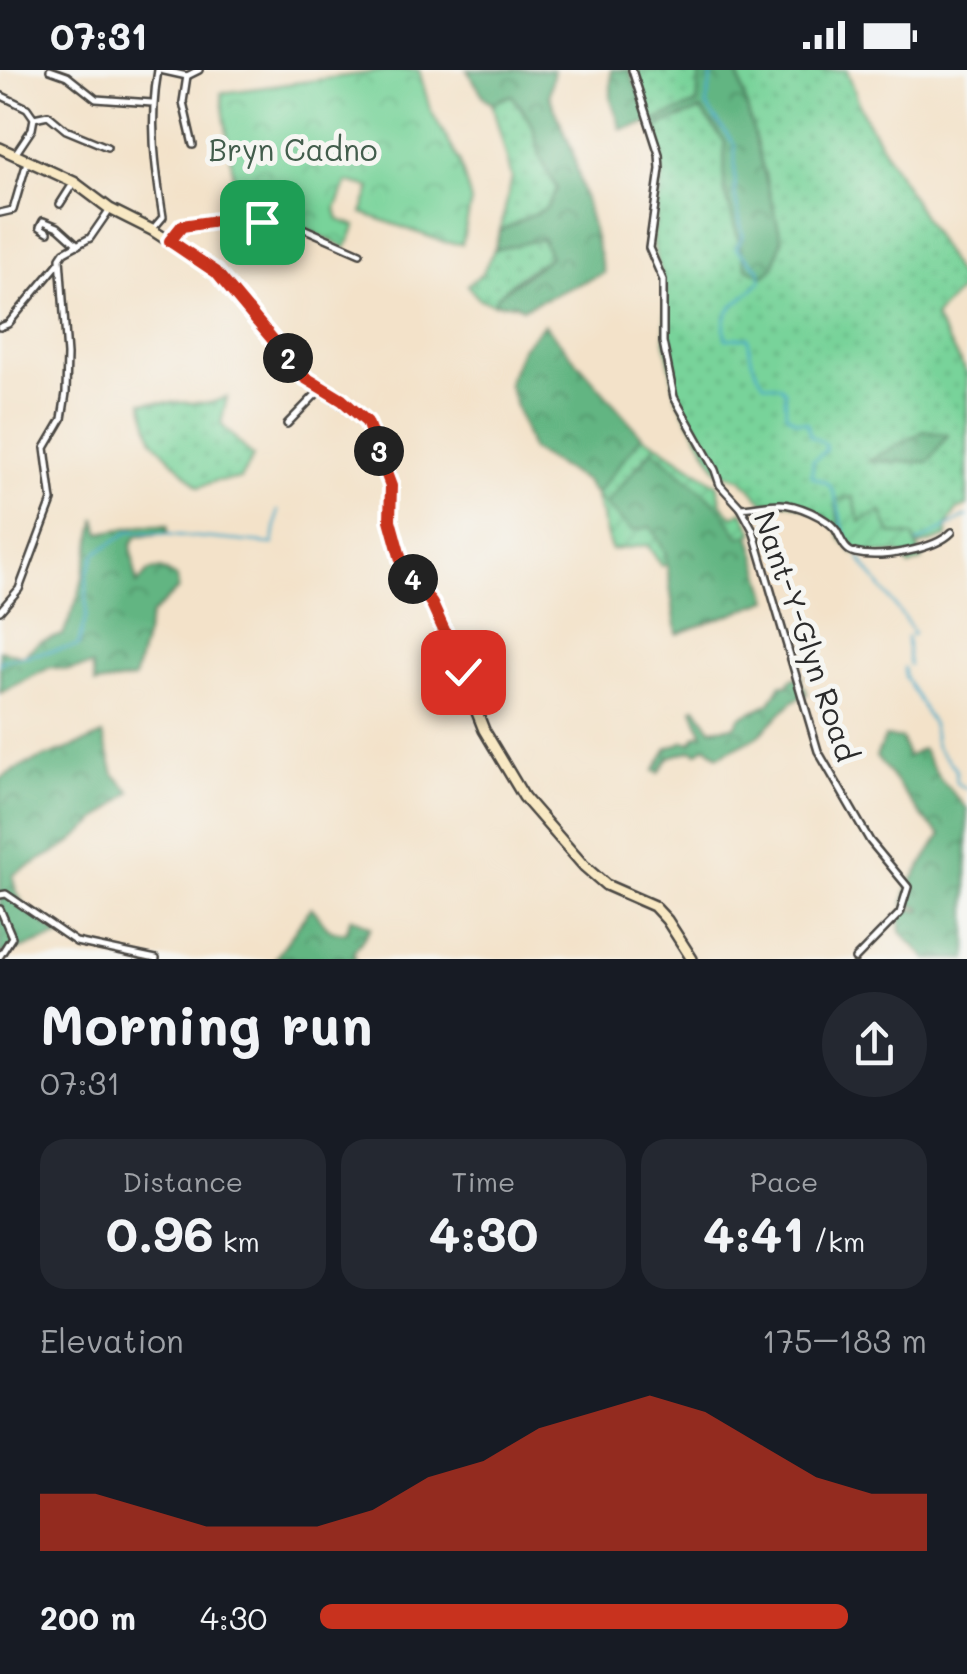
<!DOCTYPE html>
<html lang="en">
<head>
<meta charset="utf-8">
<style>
	:root { --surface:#171b24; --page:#242831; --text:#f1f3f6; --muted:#9ea1a6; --accent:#c8321e }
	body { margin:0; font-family:Mali,sans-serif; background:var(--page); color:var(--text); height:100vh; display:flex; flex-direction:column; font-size:38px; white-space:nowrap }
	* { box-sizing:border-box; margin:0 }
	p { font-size:32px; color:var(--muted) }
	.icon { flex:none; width:55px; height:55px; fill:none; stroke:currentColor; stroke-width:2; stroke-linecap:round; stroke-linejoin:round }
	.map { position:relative; height:889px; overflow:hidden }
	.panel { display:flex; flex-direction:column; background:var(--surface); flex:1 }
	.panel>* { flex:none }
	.pin { position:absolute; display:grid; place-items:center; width:85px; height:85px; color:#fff; margin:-42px; border-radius:20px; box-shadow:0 5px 15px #0006 }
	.km { position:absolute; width:50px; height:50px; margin:-25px; border-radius:50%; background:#222; color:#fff; font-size:28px; line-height:50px; text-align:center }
	.round { display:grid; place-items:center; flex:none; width:105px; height:105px; border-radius:52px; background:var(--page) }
	.headline { display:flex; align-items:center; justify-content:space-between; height:170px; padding:0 40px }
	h1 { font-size:55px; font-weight:700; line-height:75px }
	.stats { display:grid; grid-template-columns:repeat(3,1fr); gap:15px; height:170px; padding:10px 40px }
	.stats div { display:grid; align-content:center; border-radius:25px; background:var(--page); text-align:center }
	.stats b { font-size:50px; font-weight:700 }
	.stats small { font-size:28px; font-weight:400 }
	.stats p { font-size:28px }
	.chart { height:280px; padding:20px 40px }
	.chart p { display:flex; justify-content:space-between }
	.chart svg { width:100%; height:180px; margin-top:10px; fill:var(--accent); opacity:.7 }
	ul { padding:0 40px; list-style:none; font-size:32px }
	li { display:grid; grid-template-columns:160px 120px 1fr; align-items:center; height:75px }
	li i { height:25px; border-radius:12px; background:var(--accent) }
	.status { display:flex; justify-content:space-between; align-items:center; height:70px; padding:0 50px; background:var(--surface); direction:ltr }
	.status svg { height:28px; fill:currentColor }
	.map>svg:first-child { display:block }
</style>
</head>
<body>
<div class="status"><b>07:31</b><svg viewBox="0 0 49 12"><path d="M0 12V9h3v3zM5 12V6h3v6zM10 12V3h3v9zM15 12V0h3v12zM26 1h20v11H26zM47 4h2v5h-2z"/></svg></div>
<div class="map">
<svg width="967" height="889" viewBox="0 0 967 889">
	<defs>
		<pattern id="grass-dots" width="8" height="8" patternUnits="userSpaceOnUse" patternTransform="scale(2.5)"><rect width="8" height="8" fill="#78d39a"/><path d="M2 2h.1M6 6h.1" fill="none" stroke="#68b585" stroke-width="1.8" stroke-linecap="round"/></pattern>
		<pattern id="forest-crowns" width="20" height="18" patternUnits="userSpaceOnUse" patternTransform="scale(2.5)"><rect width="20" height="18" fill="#62b582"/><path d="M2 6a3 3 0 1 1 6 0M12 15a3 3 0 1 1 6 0" fill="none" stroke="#51936b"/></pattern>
		<pattern id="park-crowns" width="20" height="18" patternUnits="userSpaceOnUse" patternTransform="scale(2.5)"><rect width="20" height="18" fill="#78d39a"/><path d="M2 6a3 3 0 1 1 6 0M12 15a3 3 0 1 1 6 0" fill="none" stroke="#68b585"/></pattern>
		<pattern id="garden-furrows" width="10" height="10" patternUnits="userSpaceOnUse" patternTransform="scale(2.5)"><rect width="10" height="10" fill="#78d39a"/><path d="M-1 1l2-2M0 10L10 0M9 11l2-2" fill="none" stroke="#68b585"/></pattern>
	</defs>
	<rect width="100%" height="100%" fill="#f6f6f2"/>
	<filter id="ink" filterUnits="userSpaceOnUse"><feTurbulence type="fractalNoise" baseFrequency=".01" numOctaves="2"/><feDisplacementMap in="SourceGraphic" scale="20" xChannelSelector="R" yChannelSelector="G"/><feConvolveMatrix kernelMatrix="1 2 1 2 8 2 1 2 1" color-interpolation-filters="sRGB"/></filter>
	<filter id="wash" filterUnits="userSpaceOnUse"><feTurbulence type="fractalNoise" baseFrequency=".0048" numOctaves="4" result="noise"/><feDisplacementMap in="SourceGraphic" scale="40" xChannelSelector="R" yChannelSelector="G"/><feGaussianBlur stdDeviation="2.25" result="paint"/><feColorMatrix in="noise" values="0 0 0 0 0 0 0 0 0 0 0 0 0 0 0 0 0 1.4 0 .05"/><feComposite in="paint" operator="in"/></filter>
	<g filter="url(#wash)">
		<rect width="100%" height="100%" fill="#f3e2c9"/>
		<!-- grass -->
		<g fill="url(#grass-dots)" stroke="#527f62" stroke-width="2.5">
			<path d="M634 0H700L698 34 652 52Z"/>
			<path d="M737 0H847L864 46 964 216 934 247 967 304V436L957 440 947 455V467L917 477 860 452 839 461C823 440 790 428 764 433L742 409 718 401 677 328 665 272 666 221 652 173 662 107 656 62 663 54 701 40 725 72 724 117 746 197 782 171Z"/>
			<path d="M512 25 533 56 541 89 557 119 546 138 500 161 512 108 492 33Z"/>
			<path d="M542 168 550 187C532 199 504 213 495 234L479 229 467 215 482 204 494 180Z"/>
			<path d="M227 327 221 354 253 387 240 409 215 411 199 417 153 370 142 332 211 333Z"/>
			<path d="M642 366 657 374 605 435 595 425Z"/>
		</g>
		<!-- forest -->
		<g fill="url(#forest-crowns)" stroke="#467056" stroke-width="2.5">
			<path d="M467 0H554L549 25 572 80 604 203 523 238 515 234H495L496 227 550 187 542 169 494 180 500 161 546 138 557 119 541 89 533 56 512 25 492 33 484 27Z"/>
			<path d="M611 0H629L651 52 697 34 700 0H737L782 171 773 198 763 206 746 197 724 117 725 72 701 40 663 54 654 64 650 53 621 59 611 29Z"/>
			<path d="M544 254 642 366 595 425 585 411 531 380 508 313 521 279Z"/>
			<path d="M924 361 948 365 929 392 868 391Z"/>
			<path d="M653 379 720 437 740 466 750 464 769 530 677 564 665 482 651 458 632 461 605 435Z"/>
			<path d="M96 448 100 463 142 455H168V463L137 466 131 475 137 514 149 501 161 499 177 508 178 519 151 545 134 609 95 614 92 596 68 600 51 597 0 623V580L23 586 39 572 63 565 79 525Z"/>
			<path d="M802 606 799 615 805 617 807 624 793 631 758 666 718 686 706 676 697 683 692 680 669 687 659 703 654 701 668 678 685 671 691 673 697 665H703L693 639 696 637 711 659 735 656 740 647 770 633 781 614 788 615 791 609Z"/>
			<path d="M103 665 114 704 131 722 68 775 13 805C14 834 39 850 61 866L0 885V709C31 688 69 681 103 665Z"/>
			<path d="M885 667 902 669 907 687 922 679 938 706 967 739V889H927L901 862 900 843 907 839 922 841 921 837 904 834 908 817 941 765C915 744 899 712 876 687Z"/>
			<path d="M311 837C324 849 324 864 346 862L351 847 371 857 353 883 356 889H275Z"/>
		</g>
		<!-- park -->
		<path fill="url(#park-crowns)" stroke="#527f62" stroke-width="2.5" d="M389 0H419L430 39 459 90 469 124 471 132 462 174 444 172 362 143 371 118 347 112 336 139 339 150 356 156 346 178 297 155 255 151 257 132 241 129V120L235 117 221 23Z"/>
		<!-- garden -->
		<g fill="url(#garden-furrows)" stroke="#527f62" stroke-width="2.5">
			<path d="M657 374 717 414 722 434 733 447 743 441 754 463 740 467 720 437 653 379Z"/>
			<path d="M595 425 632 461 651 457 665 482 667 494 662 496 647 475 611 480Z"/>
			<path d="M853 427 860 452 881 441 891 464 913 466 923 490 909 496 901 484 854 483 840 467 836 430Z"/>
		</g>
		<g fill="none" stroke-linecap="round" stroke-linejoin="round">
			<!-- stream -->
			<g stroke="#49abc8" stroke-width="2.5">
				<path d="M713 0 706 36 735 75V127L743 166 736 178 759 199 761 210C743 234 718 233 726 269L748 267C751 290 751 293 764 313L780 316 785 321 786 344 796 351 807 352 810 366 825 374 826 380 813 391 812 406C817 409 822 410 827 413 840 423 839 462 853 480"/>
				<path d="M918 473 967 446"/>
				<path d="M859 488 909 555 914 564 911 565"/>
				<path d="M907 567 909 595"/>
				<path d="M0 594 3 590 78 576 86 546 87 504 95 484 130 461 273 474 278 441"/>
				<path d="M904 598 905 607 932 653 936 677 956 699V713L967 719"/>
			</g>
		</g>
	</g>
	<g filter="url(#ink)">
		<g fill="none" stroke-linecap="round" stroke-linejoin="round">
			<!-- minor casing -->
			<g stroke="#494643" stroke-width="10">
				<g id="minor">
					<path d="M50 0 67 6 96 29 152 33"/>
					<path d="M160 0 187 6 199 0"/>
					<path d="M632 0 659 84 660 99 649 178 663 210V272L674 327 715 400 720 415 741 438 753 460 818 681 870 771 908 817 900 843 855 889"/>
					<path d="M187 6 183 32 193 75"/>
					<path d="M0 25 27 38 34 48 32 59 16 83"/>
					<path d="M34 48 48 45 66 60 107 77"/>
					<path d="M60 134 74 112"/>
					<path d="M0 143 13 140 27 92"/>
					<path d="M152 160 163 147C155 97 149 50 158 0"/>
					<path d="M48 162 40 157 43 151 58 157 78 175"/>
					<path d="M169 171 182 155 231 149 296 155 360 183"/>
					<path d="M0 257 8 254 59 193"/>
					<path d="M287 354 321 319"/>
					<path d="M741 438C754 437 768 434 780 434 797 434 826 447 836 460 841 468 844 481 855 483 879 489 935 480 952 462"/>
					<path d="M0 541 19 519 52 431 45 378 62 349 66 323 67 285 60 188 64 182 90 168 110 139"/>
					<path d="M0 825 6 824 76 872 156 889"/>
					<path d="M0 839 12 867 0 886"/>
				</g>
			</g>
			<!-- secondary casing -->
			<g stroke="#494643" stroke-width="14">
				<path id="secondary" d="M0 78 74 112 110 139 152 160 210 198 304 307 362 346 372 362 389 407 392 426 390 451 401 490 441 551 484 660 524 727 584 796 606 815 654 836 667 850 692 889"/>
			</g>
			<!-- minor -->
			<use href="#minor" stroke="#fff" stroke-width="5"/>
			<!-- secondary -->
			<use href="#secondary" stroke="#f8e8c3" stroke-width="9"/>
		</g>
	</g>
	<g fill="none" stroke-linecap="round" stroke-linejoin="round" filter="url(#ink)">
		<!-- route casing -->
		<g stroke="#fff" stroke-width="20">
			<path id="route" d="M262 152 231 149 182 156 170 171 216 202 304 307 342 330 367 352 391 416 390 450 401 490 432 534 463 602"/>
		</g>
		<!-- route -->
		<use href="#route" stroke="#c8321e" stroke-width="12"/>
	</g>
	<g text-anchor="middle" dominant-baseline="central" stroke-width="10" stroke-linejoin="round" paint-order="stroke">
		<!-- park labels -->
		<g font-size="30" fill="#425d4c" stroke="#f6f6f2">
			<text x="293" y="79">Bryn Cadno</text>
		</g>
		<!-- street labels -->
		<g font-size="30" fill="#2b2b2b" stroke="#f6f6f2">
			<text transform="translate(807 566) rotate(71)">Nant-Y-Glyn Road</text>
		</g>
	</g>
</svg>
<div class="pin" style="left:262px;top:152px;background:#1e9e55"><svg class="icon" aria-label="arrive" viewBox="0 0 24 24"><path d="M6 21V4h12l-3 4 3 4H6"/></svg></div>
<div class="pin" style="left:463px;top:602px;background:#d93025"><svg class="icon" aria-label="check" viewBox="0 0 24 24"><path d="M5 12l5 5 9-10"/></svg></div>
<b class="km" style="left:288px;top:288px">2</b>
<b class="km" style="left:379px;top:381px">3</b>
<b class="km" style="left:413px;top:509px">4</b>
</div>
<section class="panel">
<div class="headline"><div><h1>Morning run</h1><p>07:31</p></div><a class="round"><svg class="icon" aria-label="share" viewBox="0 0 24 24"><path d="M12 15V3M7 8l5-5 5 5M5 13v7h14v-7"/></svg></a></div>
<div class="stats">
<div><p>Distance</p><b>0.96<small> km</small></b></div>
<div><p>Time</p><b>4:30</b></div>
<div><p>Pace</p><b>4:41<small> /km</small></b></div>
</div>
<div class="chart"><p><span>Elevation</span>175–183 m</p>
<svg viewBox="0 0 160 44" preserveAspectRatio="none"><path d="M0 44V30L10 30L20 34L30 38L40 38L50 38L60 34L70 26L80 22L90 14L100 10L110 6L120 10L130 18L140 26L150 30L160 30V44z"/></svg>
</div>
<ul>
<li><b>200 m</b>4:30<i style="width:87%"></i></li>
</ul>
</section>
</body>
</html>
